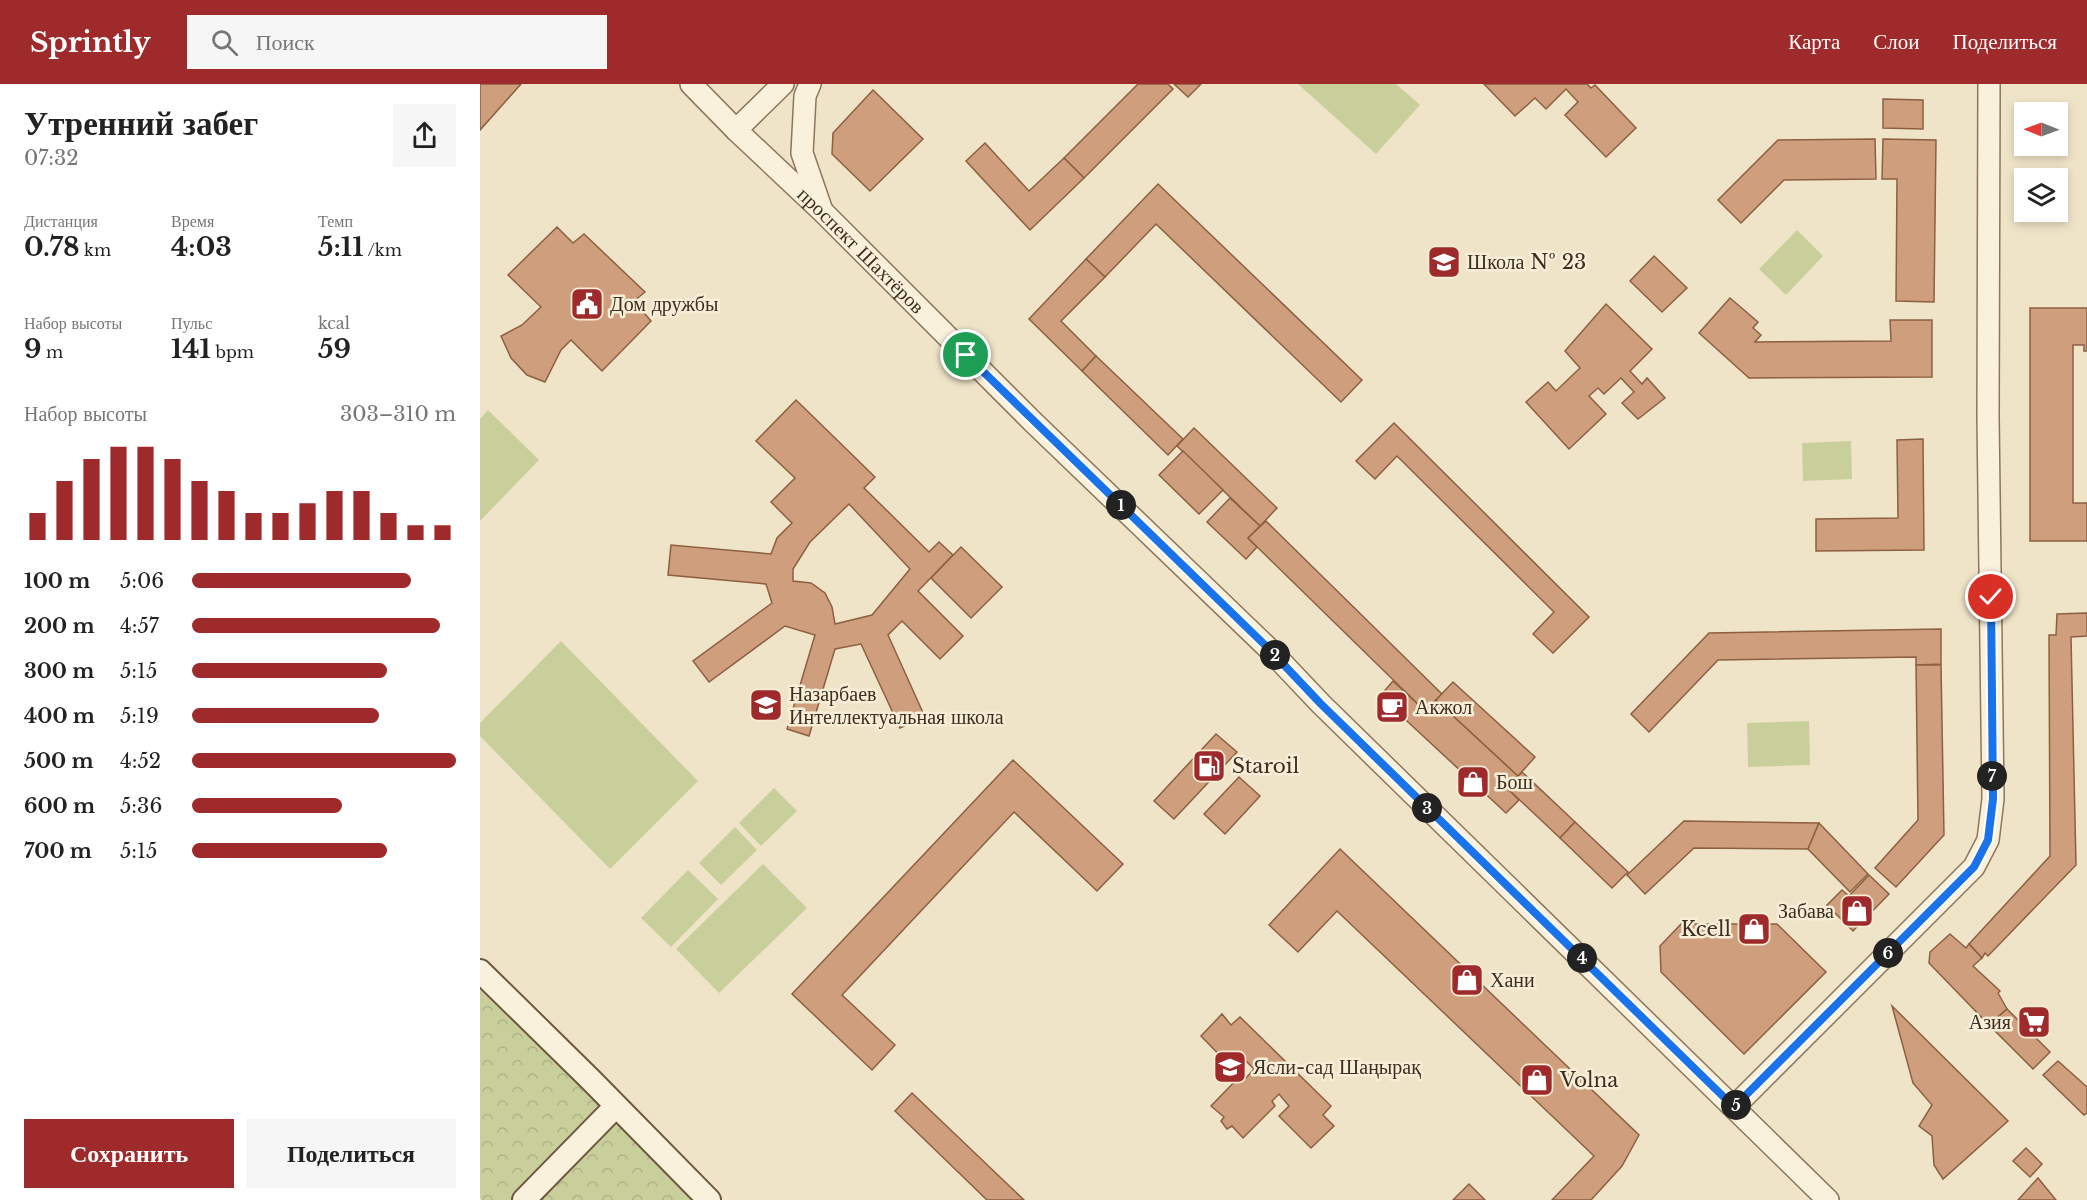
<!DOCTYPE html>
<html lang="ru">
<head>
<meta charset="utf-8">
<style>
	:root { --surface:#fff; --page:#f6f6f6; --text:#222; --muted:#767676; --accent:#9e2a2b }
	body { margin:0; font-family:"Libre Baskerville",serif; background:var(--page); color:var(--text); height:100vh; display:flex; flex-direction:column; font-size:22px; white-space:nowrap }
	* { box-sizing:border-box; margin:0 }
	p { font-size:20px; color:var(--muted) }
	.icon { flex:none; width:33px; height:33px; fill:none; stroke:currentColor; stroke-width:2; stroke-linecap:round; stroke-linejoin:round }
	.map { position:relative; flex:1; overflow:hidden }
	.details { display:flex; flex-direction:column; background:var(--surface); width:480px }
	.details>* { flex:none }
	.needle { width:39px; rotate:271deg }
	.controls { position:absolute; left:1534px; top:18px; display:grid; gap:12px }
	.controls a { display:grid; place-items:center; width:54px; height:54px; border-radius:0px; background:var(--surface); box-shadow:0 3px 9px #0003; font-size:30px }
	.pin { position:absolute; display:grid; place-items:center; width:51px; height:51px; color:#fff; margin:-26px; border:3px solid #fff; border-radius:50%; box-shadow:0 2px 6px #0007 }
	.km { position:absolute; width:30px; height:30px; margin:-15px; border-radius:50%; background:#222; color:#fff; font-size:16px; line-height:30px; text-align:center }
	.round { display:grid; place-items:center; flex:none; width:63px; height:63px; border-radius:0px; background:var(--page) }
	.overview { display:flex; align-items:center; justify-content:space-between; height:102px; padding:0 24px }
	h1 { font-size:33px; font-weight:800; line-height:45px }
	.figures { display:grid; grid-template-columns:repeat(3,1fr); gap:9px; height:102px; padding:6px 24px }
	.figures div { display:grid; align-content:center }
	.figures b { font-size:26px; font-weight:800 }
	.figures small { font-size:16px; font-weight:400 }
	.figures p { font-size:16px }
	.chart { height:168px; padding:12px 24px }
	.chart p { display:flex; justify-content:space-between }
	.chart svg { width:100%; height:108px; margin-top:6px; stroke:var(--accent); stroke-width:6 }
	.action { display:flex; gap:12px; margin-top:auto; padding:12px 24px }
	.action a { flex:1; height:69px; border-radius:0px; background:var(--accent); color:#fff; font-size:24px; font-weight:800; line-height:69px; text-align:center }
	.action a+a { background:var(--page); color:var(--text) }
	ul { padding:0 24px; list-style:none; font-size:20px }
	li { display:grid; grid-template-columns:96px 72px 1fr; align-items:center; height:45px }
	li i { height:15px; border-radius:8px; background:var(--accent) }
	header { display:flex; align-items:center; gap:36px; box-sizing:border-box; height:84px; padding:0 30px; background:var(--accent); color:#fff }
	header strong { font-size:28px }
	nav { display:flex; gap:33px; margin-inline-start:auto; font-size:21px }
	.search { width:420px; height:54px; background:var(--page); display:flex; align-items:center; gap:15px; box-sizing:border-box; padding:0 21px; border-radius:0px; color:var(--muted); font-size:22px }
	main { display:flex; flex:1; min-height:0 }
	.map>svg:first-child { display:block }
</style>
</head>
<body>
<header>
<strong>Sprintly</strong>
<div class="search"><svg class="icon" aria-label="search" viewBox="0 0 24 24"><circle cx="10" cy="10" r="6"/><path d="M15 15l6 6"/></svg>Поиск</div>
<nav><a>Карта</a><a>Слои</a><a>Поделиться</a></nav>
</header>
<main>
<section class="details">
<div class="overview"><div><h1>Утренний забег</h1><p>07:32</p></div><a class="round"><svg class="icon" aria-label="share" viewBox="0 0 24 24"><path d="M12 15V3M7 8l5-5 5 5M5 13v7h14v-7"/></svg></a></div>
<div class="figures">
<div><p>Дистанция</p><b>0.78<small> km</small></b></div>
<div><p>Время</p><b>4:03</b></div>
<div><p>Темп</p><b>5:11<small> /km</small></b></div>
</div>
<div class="figures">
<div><p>Набор высоты</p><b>9<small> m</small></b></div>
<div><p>Пульс</p><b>141<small> bpm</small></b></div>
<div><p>kcal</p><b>59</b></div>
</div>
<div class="chart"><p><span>Набор высоты</span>303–310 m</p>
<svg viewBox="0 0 160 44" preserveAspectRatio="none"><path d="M5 44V33M15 44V20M25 44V11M35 44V6M45 44V6M55 44V11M65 44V20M75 44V24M85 44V33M95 44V33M105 44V29M115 44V24M125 44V24M135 44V33M145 44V38M155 44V38"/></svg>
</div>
<ul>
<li><b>100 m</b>5:06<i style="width:83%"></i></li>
<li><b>200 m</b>4:57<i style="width:94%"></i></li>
<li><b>300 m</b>5:15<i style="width:74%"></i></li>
<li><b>400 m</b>5:19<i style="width:71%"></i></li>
<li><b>500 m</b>4:52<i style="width:100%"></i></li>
<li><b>600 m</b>5:36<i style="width:57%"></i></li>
<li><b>700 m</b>5:15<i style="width:74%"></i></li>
</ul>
<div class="action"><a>Сохранить</a><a>Поделиться</a></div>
</section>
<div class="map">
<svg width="1607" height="1116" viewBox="0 0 1607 1116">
	<defs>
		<pattern id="forest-crowns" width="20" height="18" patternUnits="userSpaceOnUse" patternTransform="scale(1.5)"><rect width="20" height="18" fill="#c9cf9b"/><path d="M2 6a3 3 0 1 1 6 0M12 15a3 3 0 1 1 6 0" fill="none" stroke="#aeb285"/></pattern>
	</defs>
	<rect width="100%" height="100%" fill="#f0e4c8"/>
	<!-- forest -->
	<path fill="url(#forest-crowns)" d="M0 899 218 1116H2L0 1114Z"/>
	<!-- pitch -->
	<g fill="#c9cf9b">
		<path d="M818 0H916L940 21 896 70Z"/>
		<path d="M1317 146 1343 172 1306 211 1279 185Z"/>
		<path d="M8 326 59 376 0 437V335Z"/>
		<path d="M1371 357 1372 395 1323 397 1322 359Z"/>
		<path d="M81 557 218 697 130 785 0 652V639Z"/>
		<path d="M1329 637 1330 681 1268 683 1267 639Z"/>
		<path d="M294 704 317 727 281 762 259 739Z"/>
		<path d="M255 743 277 766 241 801 219 779Z"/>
		<path d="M283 780 327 824 239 909 196 865Z"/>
		<path d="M208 786 238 815 191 863 161 834Z"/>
	</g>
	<!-- building -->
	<g fill="#cf9f7d" stroke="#8d5f41" stroke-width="1.5" fill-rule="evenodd">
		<path d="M0 0H41L0 46Z"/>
		<path d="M658 0H688L693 5 604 94 584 74Z"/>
		<path d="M694 0H721L708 13Z"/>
		<path d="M1004 0H1107L1111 4 1115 1 1156 44 1126 73 1085 31 1098 18 1086 5 1066 25 1055 14 1035 32Z"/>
		<path d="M393 6 443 55 390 107 352 70 353 49Z"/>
		<path d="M1403 15 1443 16V45L1403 44Z"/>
		<path d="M1395 55 1396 95 1304 96 1261 139 1238 116 1298 56Z"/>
		<path d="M1403 55 1456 56 1454 218 1416 217 1417 95H1402Z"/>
		<path d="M505 59 549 107 584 74 604 94 550 146 486 77Z"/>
		<path d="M678 100 882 296 861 318 676 140 625 193 606 175Z"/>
		<path d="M77 143 93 159 104 150 165 208 154 217 171 237 122 287 91 256 81 266 65 298 47 291 31 274 21 252 42 241 61 223 28 191Z"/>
		<path d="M1174 172 1207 204 1182 228 1150 197Z"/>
		<path d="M606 175 625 193 581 237 616 272 602 287 549 235Z"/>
		<path d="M1250 214 1278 238 1273 244 1281 251 1275 258 1411 257 1410 236H1452V293L1269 294 1219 249Z"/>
		<path d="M1126 220 1172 265 1150 287 1162 300 1167 294 1185 314 1158 335 1142 319 1154 308 1141 294 1124 310 1118 304 1109 312 1126 330 1089 365 1046 318 1068 298 1076 307 1100 284 1085 267Z"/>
		<path d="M1550 224H1607V267H1604V261H1593V419H1607V457H1550Z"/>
		<path d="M616 272 703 355 688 371 602 287Z"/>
		<path d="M316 316 395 393 384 404 449 468 459 458 473 471 438 507 483 552 460 575 422 537 408 551 445 633 420 644 381 560 355 565 329 652 307 645 335 551 305 542 229 598 213 577 292 519 286 500 188 491 191 461 291 470 297 454 312 439 291 418 315 394 276 357ZM369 420 430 485 392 531 355 540 352 523 345 509 331 499 313 497V485L330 458Z"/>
		<path d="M914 339 1109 533 1073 569 1053 550 1074 528 917 372 895 395 876 377Z"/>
		<path d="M714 344 797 424 780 442 697 362Z"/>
		<path d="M1443 355 1444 466 1336 467V435L1418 434 1417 356Z"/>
		<path d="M703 367 743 406 719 430 679 391Z"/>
		<path d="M750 414 780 442 768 454 777 463 766 475 727 438Z"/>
		<path d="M786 437 962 610 945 627 768 454Z"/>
		<path d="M481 463 522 503 491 534 451 494Z"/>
		<path d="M1607 529V552L1591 553 1596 781 1508 872 1505 869 1502 874 1489 860 1570 772 1569 551H1576L1577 530Z"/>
		<path d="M1461 545V580L1436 581V573L1238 576 1169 648 1151 630 1229 549Z"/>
		<path d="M1436 581H1461L1464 751 1416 803 1395 784 1438 736Z"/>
		<path d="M913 597 945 627 956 616 1038 692 1027 704 1039 716 1026 729 900 612Z"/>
		<path d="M973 598 1055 673 1038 692 956 616Z"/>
		<path d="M736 650 757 668 694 735 674 717Z"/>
		<path d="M533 676 643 780 617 807 534 728 362 911 415 961 392 986 312 910Z"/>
		<path d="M1042 688 1095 738 1080 754 1027 704Z"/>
		<path d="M759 693 780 712 745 750 724 730Z"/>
		<path d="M1204 737 1339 739 1328 765 1214 764 1165 810 1147 791Z"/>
		<path d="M1095 738 1148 788 1132 804 1080 754Z"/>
		<path d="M1339 739 1388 790 1370 808 1328 765Z"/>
		<path d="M860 765 1159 1051 1142 1082 1111 1116H1072L1114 1072 857 827 818 868 789 841Z"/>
		<path d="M1389 791 1409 810 1373 847 1347 821 1362 806 1369 812Z"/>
		<path d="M1201 840H1297L1346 888 1264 970 1181 888 1180 862Z"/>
		<path d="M1470 850 1486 864 1489 860 1502 874 1493 882 1520 907 1518 909 1527 925 1509 941 1449 879 1450 868Z"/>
		<path d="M1412 922 1528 1037 1463 1095 1454 1081 1452 1052 1439 1042 1452 1021 1433 999Z"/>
		<path d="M1527 925 1570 968 1553 985 1509 941Z"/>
		<path d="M742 930 751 941 760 933 851 1022 843 1031 854 1042 831 1064 799 1032 809 1022 799 1010 792 1017 795 1022 763 1054 752 1042 747 1045 741 1037 744 1033 731 1022 762 990 766 994 774 985 765 976 754 986 721 952Z"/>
		<path d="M1578 977 1607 1003V1029L1604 1031 1563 991Z"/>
		<path d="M432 1009 544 1116H507L415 1027Z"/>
		<path d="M1546 1064 1562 1080 1550 1093 1533 1077Z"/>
		<path d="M1558 1094 1576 1116H1538Z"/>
		<path d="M989 1100 1005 1116H973Z"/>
	</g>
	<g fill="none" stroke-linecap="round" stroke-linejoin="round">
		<!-- tertiary casing -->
		<g stroke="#8d765c" stroke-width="24">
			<g id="tertiary">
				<path id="s1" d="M211 0 256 46 342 127 553 338 787 563 841 620 1348 1116"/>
				<path d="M330 0 325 12 322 69 341 124"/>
				<path d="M256 46 303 0"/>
				<path d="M1254 1023 1494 783 1508 756 1513 715 1508 333 1509 0"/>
			</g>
		</g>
		<!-- secondary casing -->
		<g stroke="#6f573f" stroke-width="26">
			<g id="secondary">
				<path d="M0 887 111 996 229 1116"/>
				<path d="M44 1116 136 1022"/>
			</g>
		</g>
		<!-- tertiary -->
		<use href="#tertiary" stroke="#faf1dc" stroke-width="21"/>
		<!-- secondary -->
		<use href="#secondary" stroke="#faf1dc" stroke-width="22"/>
	</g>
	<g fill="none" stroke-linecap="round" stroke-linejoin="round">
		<!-- route casing -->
		<g stroke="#fff" stroke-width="12">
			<path id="route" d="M486 271 787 563 841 620 1254 1023 1494 783 1508 756 1513 715 1511 513"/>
		</g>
		<!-- route -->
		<use href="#route" stroke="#1a73e8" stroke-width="8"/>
	</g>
	<!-- icons -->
	<defs>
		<g id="school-square" transform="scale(1.725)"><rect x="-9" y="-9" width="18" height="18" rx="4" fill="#9e2a2b" stroke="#f7eed8"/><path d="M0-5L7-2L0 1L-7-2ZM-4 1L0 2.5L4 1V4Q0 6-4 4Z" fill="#fff"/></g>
		<g id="civic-square" transform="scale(1.725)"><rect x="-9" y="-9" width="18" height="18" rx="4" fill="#9e2a2b" stroke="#f7eed8"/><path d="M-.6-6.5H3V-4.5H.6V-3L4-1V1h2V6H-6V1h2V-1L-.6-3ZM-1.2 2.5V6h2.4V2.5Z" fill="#fff"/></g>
		<g id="cafe-square" transform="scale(1.725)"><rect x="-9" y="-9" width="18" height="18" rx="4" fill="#9e2a2b" stroke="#f7eed8"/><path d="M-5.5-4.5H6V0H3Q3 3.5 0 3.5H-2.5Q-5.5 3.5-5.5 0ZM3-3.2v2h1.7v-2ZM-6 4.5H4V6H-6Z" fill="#fff"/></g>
		<g id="fuel-square" transform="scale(1.725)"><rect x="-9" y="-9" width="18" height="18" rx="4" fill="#9e2a2b" stroke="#f7eed8"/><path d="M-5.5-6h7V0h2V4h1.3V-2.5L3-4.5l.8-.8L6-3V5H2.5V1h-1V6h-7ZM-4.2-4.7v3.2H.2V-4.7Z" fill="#fff"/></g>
		<g id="shop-square" transform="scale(1.725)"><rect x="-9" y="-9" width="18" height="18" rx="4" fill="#9e2a2b" stroke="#f7eed8"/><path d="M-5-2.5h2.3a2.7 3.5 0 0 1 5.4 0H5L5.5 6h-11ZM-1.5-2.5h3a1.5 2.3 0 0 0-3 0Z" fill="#fff"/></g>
		<g id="supermarket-square" transform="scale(1.725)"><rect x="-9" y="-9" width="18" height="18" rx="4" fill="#9e2a2b" stroke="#f7eed8"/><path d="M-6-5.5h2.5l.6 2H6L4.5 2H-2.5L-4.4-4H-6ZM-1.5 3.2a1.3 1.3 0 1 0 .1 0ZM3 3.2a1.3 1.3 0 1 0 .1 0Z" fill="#fff"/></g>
	</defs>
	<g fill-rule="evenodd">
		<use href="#school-square" x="964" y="178"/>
		<use href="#civic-square" x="107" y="220"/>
		<use href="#school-square" x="286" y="621"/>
		<use href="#cafe-square" x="912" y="623"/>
		<use href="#fuel-square" x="729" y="682"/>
		<use href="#shop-square" x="993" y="698"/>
		<use href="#shop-square" x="1377" y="827"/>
		<use href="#shop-square" x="1274" y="845"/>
		<use href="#shop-square" x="987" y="896"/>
		<use href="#supermarket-square" x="1554" y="938"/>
		<use href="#school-square" x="750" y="983"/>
		<use href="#shop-square" x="1057" y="996"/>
	</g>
	<g text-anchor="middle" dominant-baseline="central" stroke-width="5" stroke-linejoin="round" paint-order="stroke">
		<!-- street labels -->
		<g font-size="20" fill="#3d2e20" stroke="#f7eed8">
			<text stroke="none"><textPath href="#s1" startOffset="238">проспект Шахтёров</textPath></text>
		</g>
		<!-- poi labels -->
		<g font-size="20" fill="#3d2e20" stroke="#f7eed8" text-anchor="start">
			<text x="987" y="178">Школа № 23</text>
			<text x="130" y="220">Дом дружбы</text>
			<text x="309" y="610">Назарбаев<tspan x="309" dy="23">Интеллектуальная школа</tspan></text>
			<text x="935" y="623">Акжол</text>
			<text x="752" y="682">Staroil</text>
			<text x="1016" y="698">Бош</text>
			<text x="1354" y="827" text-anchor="end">Забава</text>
			<text x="1251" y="845" text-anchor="end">Kcell</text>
			<text x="1010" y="896">Хани</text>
			<text x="1531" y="938" text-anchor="end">Азия</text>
			<text x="773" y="983">Ясли-сад Шаңырақ</text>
			<text x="1080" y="996">Volna</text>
		</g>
	</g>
</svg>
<div class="controls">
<a><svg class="needle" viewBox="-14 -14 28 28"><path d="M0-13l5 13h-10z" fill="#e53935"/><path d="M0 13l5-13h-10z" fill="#767676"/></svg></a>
<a><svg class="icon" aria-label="layers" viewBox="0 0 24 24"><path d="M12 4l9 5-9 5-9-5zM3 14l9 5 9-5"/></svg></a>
</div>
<div class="pin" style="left:486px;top:271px;background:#1e9e55"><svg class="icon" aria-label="arrive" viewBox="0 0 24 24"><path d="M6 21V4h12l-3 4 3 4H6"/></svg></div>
<div class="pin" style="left:1511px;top:513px;background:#d93025"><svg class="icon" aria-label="check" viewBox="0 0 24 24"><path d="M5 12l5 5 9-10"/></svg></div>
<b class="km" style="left:641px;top:421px">1</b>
<b class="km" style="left:795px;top:571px">2</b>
<b class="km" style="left:947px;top:724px">3</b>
<b class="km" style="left:1102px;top:874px">4</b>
<b class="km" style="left:1256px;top:1021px">5</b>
<b class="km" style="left:1408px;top:869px">6</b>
<b class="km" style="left:1512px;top:692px">7</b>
</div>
</main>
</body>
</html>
